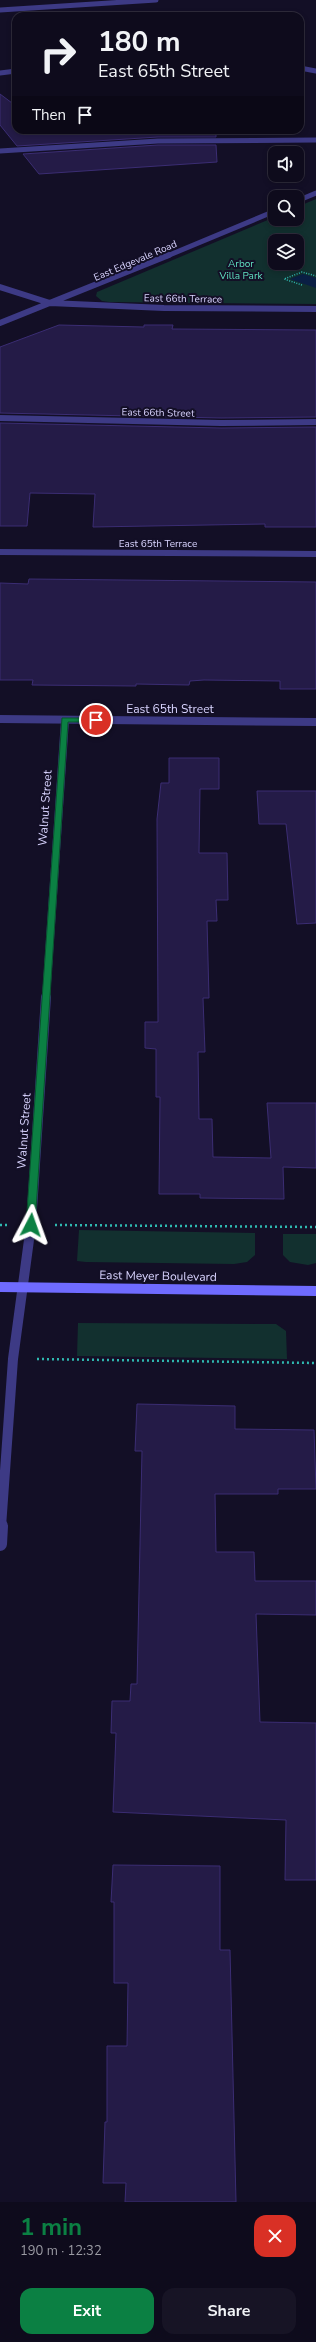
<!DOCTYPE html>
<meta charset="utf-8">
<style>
:root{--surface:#0e0b1c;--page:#171425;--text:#f1f3f6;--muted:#9b9ba3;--line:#2e2b3b;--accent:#0b8043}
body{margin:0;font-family:"Nunito Sans",sans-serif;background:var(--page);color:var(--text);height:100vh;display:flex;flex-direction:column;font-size:15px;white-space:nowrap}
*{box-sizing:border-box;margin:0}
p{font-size:13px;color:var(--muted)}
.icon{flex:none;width:22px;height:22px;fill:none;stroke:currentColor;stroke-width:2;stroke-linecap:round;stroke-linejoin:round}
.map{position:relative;height:2202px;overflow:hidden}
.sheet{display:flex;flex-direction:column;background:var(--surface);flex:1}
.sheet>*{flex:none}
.banner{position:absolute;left:12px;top:12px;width:292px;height:122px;border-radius:12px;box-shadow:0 2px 6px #0003,0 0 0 1px var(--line);background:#0e0b1c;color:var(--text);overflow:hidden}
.controls{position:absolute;left:268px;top:146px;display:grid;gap:8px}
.controls a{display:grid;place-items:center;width:36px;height:36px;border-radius:8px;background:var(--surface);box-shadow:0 2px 6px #0003,0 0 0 1px var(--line);font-size:20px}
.pin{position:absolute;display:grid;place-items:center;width:34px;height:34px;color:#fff;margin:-17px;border:2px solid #fff;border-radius:50%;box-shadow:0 1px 4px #0007}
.me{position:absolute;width:44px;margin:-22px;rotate:4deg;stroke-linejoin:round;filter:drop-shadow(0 0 3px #0008)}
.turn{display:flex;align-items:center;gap:14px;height:84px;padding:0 20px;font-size:18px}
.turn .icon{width:52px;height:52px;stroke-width:2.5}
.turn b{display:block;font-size:28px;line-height:34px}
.then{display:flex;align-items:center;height:38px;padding:0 20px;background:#0003;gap:8px;font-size:15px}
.round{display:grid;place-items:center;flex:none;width:42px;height:42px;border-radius:12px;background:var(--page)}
.head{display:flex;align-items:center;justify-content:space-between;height:68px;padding:0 20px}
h1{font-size:24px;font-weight:700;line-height:30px;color:var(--accent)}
.cta{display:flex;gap:8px;margin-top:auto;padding:8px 20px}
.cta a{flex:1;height:46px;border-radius:12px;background:var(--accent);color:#fff;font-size:16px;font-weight:700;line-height:46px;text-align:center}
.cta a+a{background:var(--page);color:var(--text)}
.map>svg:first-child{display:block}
.green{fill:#12302f;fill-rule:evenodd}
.water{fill:#0a1f44}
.building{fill:#241b47;stroke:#3b2d73}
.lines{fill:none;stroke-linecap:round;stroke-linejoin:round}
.path-far1{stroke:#2fb8b0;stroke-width:1.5;stroke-dasharray:1 1.5;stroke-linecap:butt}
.path{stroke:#2fb8b0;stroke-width:2.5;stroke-dasharray:2 3;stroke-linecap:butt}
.street-far4{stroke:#3d3a85;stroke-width:5}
.street-far3{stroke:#3d3a85;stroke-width:6}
.street-far2{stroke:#3d3a85;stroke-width:8}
.street-far1{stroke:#3d3a85;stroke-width:10}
.street{stroke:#3d3a85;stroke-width:14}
.secondary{stroke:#6f6bff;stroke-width:10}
.route{fill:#0b8043;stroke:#07532c}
.labels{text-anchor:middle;stroke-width:4;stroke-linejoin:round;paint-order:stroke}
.far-street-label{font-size:10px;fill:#d9d4ff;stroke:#130f26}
.far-park-label{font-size:10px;fill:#5fe0c0;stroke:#130f26}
.street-label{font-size:12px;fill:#d9d4ff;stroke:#130f26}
</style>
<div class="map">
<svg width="316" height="2202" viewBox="0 0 316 2202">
<rect width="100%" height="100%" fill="#130f26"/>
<path class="green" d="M316,199v105l-207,-2 -7,-1 -6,-5 1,-4 178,-75v2h22v-12zM275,241h22v22h-22z
M79,1230l176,3v22l-8,7 -13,2 -148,-2 -9,-1z
M283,1234h33v29l-8,2 -18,-3 -7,-7z
M78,1323l198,1 10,7 1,28 -210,-3z"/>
<path class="water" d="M303,274l13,4v10l-26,-9z"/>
<path class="building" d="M0,94l16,12v24h200v7h-58l-141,9 -17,-21z
M158,145h58l1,17 -178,12 -16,-20z
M59,325l85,2v-2h29l-1,4 144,1v87l-95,1 -221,-5v-66z
M0,423l221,5 95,-1v100h-51v-3l-172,3 2,-33 -65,-1 -3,33h-27z
M29,579l287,3v107h-36v-8l-76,-1 -14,1 -1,4 -53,-1v2l-104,-1 1,-5h-33v-97l28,1z
M169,758h50v31h-19l-1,64h28l1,47h-12l1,21h-10l2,77h-6l2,54h-7l1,67h13l1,38 58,1 -4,-55h49v65l-33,-1 1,32 -84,-1v-4h-41l1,-97h-4v-48l-11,-1v-26h13l-1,-203 4,-36h8z
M257,791h59v132l-19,1 -11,-100h-27z
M137,1404l98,2v23l79,1 2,59h-38v5h-63l1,58h38l1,29h61v34l-60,-1 4,108 56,1v157h-31l1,-60 -173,-8 3,-79h-5l1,-32h18l1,-17h6l5,-233h-7z
M113,1865l107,1v84h10l6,252h-111l1,-19h-23l2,-61h2v-76h20l1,-63h-14v-81h-3z"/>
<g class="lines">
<path class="path-far1" d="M302,285l-18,-6 18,-7 14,4"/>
<path class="path" d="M0,1225h8
M55,1225l261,2
M37,1359l279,4"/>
<path class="street-far4" d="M0,10l156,-10
M300,68l16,3
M0,73l16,-2
M0,151l158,-10 158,-1
M297,201l19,-8
M167,256l108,-45"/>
<path class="street-far3" d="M0,287l50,16 114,5 152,1
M0,323l169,-68
M0,418l221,5 95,-1
M0,552l316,2"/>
<path class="street-far2" d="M0,719l316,3
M46,998l19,-278"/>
<path class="street-far1" d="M1,1527l12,-168 18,-134 15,-228"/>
<path class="street" d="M0,1544l1,-18"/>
<path class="secondary" d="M0,1287l316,4"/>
</g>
<path class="route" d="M62,718h34l4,2 -4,2h-28l-33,503 -4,3 -5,-3z"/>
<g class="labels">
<g class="far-street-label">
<text transform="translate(135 260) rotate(-23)" y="4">East Edgevale Road</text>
<text transform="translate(183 298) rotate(1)" y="4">East 66th Terrace</text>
<text transform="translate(158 412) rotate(1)" y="4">East 66th Street</text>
<text x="158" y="547">East 65th Terrace</text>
</g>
<g class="far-park-label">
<text x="241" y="267">Arbor<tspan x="241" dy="12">Villa Park</tspan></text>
</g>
<g class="street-label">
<text x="170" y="713">East 65th Street</text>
<text transform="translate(45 808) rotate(-86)" y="4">Walnut Street</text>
<text transform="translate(24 1131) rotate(-86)" y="4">Walnut Street</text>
<text transform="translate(158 1276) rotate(1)" y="4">East Meyer Boulevard</text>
</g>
</g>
</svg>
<div class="controls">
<a><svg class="icon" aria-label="sound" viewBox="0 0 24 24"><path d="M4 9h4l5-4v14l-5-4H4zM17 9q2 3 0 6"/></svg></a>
<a><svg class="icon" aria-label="search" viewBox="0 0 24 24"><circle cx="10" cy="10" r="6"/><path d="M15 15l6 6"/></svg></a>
<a><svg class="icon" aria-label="layers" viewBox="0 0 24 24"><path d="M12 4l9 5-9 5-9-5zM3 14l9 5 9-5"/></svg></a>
</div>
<div class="pin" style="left:96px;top:720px;background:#d93025"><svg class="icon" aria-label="arrive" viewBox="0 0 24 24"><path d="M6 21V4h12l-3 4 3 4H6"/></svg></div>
<svg class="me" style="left:31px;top:1225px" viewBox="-20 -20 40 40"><path d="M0-17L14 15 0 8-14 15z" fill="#0b8043" stroke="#fff" stroke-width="4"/></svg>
<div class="banner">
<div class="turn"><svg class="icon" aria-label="right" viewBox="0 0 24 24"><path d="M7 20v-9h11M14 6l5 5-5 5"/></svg><div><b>180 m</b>East 65th Street</div></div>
<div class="then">Then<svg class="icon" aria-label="arrive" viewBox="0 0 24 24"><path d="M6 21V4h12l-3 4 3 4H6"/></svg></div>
</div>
</div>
<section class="sheet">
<div class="head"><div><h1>1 min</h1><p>190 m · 12:32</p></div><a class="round" style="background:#d93025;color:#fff"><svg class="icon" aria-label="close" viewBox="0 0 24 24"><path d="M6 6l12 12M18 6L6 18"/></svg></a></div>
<div class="cta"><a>Exit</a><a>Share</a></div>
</section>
